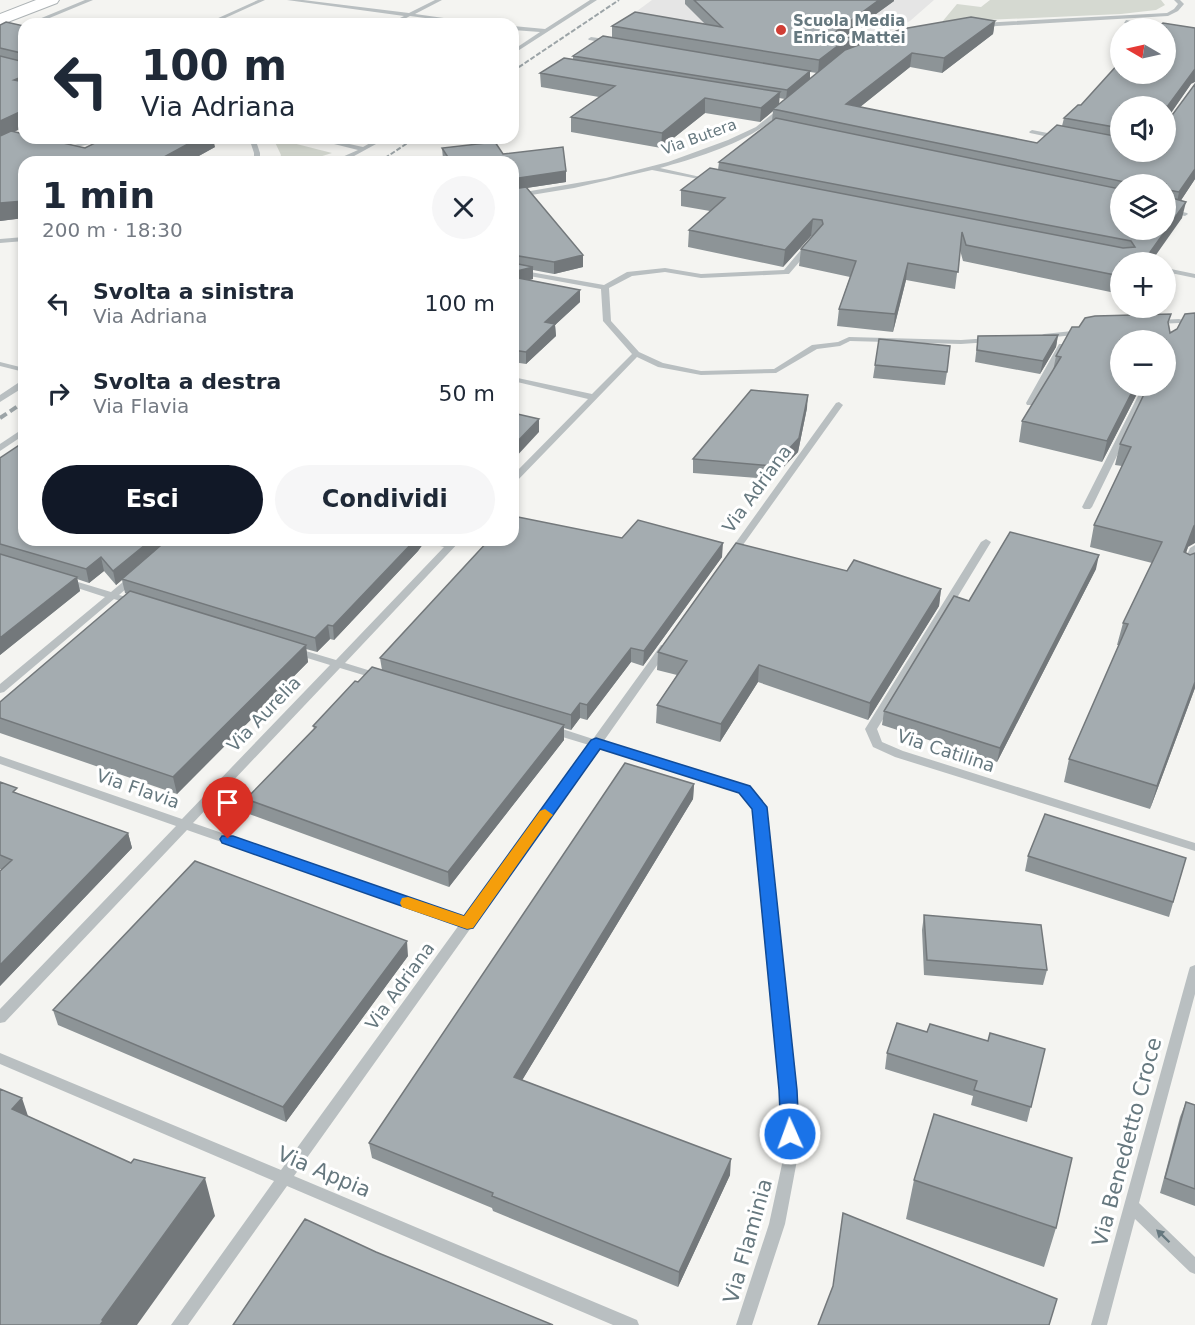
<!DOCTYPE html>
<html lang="it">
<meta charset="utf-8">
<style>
:root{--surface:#fff;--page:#f6f6f7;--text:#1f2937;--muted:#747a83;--accent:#111827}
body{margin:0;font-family:"DejaVu Sans",sans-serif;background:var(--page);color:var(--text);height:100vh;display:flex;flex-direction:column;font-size:22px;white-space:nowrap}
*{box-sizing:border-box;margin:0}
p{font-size:20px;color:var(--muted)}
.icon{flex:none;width:33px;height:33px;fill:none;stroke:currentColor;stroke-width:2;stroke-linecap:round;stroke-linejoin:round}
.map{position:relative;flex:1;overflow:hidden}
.side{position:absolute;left:18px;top:156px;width:501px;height:390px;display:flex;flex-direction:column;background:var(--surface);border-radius:18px;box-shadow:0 3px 9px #0003}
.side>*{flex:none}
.banner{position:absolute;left:18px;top:18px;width:501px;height:126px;border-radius:18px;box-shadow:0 3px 9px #0003;background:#fff;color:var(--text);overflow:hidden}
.needle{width:39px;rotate:279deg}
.buttons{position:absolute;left:1110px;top:18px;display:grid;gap:12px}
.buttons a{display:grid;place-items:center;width:66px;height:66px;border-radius:50%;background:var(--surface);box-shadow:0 3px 9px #0003;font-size:30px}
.pin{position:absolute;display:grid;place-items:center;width:51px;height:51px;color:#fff;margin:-62px -26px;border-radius:50% 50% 50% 0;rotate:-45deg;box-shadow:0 0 6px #0007}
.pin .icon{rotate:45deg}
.me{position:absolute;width:66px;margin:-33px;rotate:358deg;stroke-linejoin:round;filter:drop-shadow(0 0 4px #0008)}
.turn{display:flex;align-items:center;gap:21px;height:126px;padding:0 24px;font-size:27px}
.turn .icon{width:78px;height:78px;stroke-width:2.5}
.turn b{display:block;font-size:42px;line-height:51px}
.round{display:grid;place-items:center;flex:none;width:63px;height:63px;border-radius:32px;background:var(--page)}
.summary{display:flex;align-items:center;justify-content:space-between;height:102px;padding:0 24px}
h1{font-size:36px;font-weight:800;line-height:45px}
.action{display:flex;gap:12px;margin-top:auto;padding:12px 24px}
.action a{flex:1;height:69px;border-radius:36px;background:var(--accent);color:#fff;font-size:24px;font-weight:800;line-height:69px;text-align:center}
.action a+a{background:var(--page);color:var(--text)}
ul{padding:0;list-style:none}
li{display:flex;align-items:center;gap:18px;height:90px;padding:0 24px}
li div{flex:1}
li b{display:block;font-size:22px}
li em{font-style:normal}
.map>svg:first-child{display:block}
.built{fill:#e5e5e5}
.green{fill:#d5d9d1}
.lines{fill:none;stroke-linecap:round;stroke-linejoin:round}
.major-casing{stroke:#adb3b5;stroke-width:2}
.minor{fill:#b9bfc1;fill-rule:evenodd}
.major{fill:#fff;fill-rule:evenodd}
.rail-far1{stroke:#9ca4a7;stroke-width:2;stroke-dasharray:5 2;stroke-linecap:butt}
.rail{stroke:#9ca4a7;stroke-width:4;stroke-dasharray:8 4;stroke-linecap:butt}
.wall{fill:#8d9497;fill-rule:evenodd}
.shaded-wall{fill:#73787b}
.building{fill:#a4acb0;stroke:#73787b;stroke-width:1.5}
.oneway{fill:#66787f}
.route{fill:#1a73e8;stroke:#114b97;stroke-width:1.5}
.slow{fill:#f59e0b}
.poi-dot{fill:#d03e35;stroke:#fff;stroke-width:2}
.labels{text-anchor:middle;stroke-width:6;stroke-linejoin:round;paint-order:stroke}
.far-poi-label{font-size:15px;font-weight:bold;fill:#66787f;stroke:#fff;text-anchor:start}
.far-street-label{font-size:15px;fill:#66787f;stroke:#fff}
.street-label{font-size:18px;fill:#66787f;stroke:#fff}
.near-street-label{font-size:21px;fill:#66787f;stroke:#fff}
</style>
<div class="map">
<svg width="1195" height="1325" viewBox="0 0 1195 1325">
<rect width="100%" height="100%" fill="#f4f4f1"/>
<path class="built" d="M652,0h282l-24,21 -37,19 -9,-2 -43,19 -199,-35z"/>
<path class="green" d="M990,0h171l4,5 -9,5 -35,4 -179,8 15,-18 24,3z
M273,138l59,15 -29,9h-24l2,-7z"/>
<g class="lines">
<g class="major-casing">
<path id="major" d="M36,0h23l-2,3 -57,22v-11z"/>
</g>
<path class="minor" d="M85,0h8l-58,24h-8z
M258,0h7l-53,24h-7z
M287,0h16l106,13 26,-13h7l-27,14 72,10h-16l-61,-8 -15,8h-7l16,-8z
M590,0h7l-84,54v-4l27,-18 -27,-2v-4l32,3z
M1174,0h6l4,4 -6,7 -10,5 -187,11 -3,-2 3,-2 186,-10 7,-4 4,-5z
M1126,20l37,6 3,2h-10l-32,-5z
M591,37l21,3 3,2 -3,2 -23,-4 -1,-1z
M781,107l5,1c-32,33 -83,48 -126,60l54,12v2l-62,-12 -78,18 -61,10v-4l93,-16 62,-16 60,-22 28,-13z
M1032,130l26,5 3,2 -3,2 -28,-6 -1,-1z
M106,138h13l-57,12 -3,-2z
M249,138h6l5,15v9h-6v-9z
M310,138h12l41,9 16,-9h8l-42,23 -14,1 27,-12z
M434,159l2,1 1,2h-6z
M1166,208l21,5 1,1 -3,2 -19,-4z
M24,237v4l-24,2v-4z
M805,245l7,2 -23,27h-3l-85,4 -36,-6 -33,4 -23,12 2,33 28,31 24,11 38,8 73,-2 38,-24 26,-3 11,-5 112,3 29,-2 4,2 -4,2 -29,2 -111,-3 -10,5 -23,3 -41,24 -75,2 -43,-8 -21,-10 -121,125 -3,1v-8l75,-76 -75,-18v-4l79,17 40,-40 -29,-33 -2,-32 -88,-16v-4l91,16 23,-13 38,-4 36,6 83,-4z
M1166,268l29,6v4l-29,-6z
M1179,319l16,4v5l-16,-5 -22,1 -4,-2 4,-2z
M1082,330l4,2 -1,2 -41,4 -4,-2 4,-2z
M1059,344h3l4,2 -32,57 -1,2h-6l-1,-2z
M0,362l24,6v4l-24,-6z
M21,381h3v6l-24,15v-7z
M1143,386h8l-59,121 -2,2h-6l-2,-2z
M839,402l4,3 -108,151h-6l-2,-2 2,-2 107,-149z
M24,428v7l-24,16v-7z
M986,539l5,3 -114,187 5,13 21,9 292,92v8l-300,-94 -22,-10 -8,-18 116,-187z
M422,540h16l10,3 3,-3h10l-116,123 39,12 1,2 -1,2 -4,1 -40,-12 -147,155 271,94 125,-172 -43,-13 -2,-3 2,-3 4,-1 43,14 68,-94h8l1,2 -67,95 145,44 18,21 29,283 3,65 -13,69 -33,101h-16l33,-101 15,-69 -3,-65 -27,-282 -14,-16 -141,-44 -305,428 343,144 2,5h-26l-326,-139 -99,139h-17l103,-144 -274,-117v-11l281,117 178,-245 -272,-95 -182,192 -5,1v-14l176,-183 -176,-62v-8l182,63 148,-154 -39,-12 -1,-2 1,-2h8l37,11 108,-113 -20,-5z
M1195,545c0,9 0,21 -8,24l-3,-1 -2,-2 8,-18z
M133,575l3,1 2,2 -2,2 -17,15 18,5 1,2 -1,2 -4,1 -19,-6 -110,93 -4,1v-9l105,-87 -43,-14 -2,-2 2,-2h6l43,13 19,-16z
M1195,965v29l-56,209 56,54v17l-5,-2 -55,-53 -28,106h-16l98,-355 1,-3z"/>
<use href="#major" class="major"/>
<path class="rail-far1" d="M513,71l106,-71
M379,162l36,-24"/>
<path class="rail" d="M0,418l24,-16"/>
</g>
<path class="wall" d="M685,0h209v1l-51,37 28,3 124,-20 -2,13 -51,39 -32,-6 -50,40 177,36 25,-17 2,-8 17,-13 110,-21 -22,32 4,-2 22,-30v95l-14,21 1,18 -62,44v32l-157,-33 -3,-11 -5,39 -49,-9 -13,52 -56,-6 2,-17 11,-32 -51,-11 2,-17 12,-13h-2l-28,31 -95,-20 1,-17 21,-19 -29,-5v-16l37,-20 1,-8 53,-41 1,-10 -13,11 -55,-9 -44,35 -90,-16v-15l28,-20 -58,-10 -1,-14 33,-14v-3l39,-18v-12l93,-2 -20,-20zM810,72l7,1 -7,6zM779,98l6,1 -6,5zM1120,106l46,46h-46zM1120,184h46l-46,46z
M0,25l24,1v101l-10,5 71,16 130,-1 -27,15h-164v56l-24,3z
M442,148l61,6 63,17v11l-40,6 57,79 -29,7 -21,-4v9l-4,1 51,10v12l-25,23 1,11 -30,28 -13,-2v-200h-68l-2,-3z
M1169,325l19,222 -2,6 4,2 5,-2v135l-45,121 -86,-27 5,-23 50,-114h-2l6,-22 29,-60 -62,-16 4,-22 28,-59 -7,-1 5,-21 46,-58v-46l-46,46h21l-39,76 -83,-20 3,-21 31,-50 3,-15 23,-29z
M1058,335l-2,12 -16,27 -65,-12 3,-26z
M875,365l72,7 -2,13 -72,-7z
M807,408l-9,44 -26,27 -79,-6v-14z
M0,458l24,82 399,4 -5,7 -84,89 -4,-1 -13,13 -11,-3 2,13 -131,132 -177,-61v-31l127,-108 -2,-1 -3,-13 -6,5 -12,-14 -15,12 -12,-4 3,12 -80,64z
M622,538l100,19 -79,109 -12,-4 -44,58 -7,-2 -9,12 -7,-2v12l-115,147 -200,-73 -3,-15 68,-70 -1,-3 45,-44 24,-12 -2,-12z
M1096,569l-99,193 -115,-37 2,-14 85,-110z
M847,571l94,18 -2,17 -71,114 -110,-38 -38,60 -64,-19 1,-18 20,-30 -20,-5 1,-18z
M0,782l18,12 110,39 4,15 -132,138v-115l2,-2h-2z
M694,784l-1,15 -171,281 208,95 -52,112 -185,-76 -1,-3 -120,-50 -3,-15z
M1028,856l158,2 -17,59 -144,-46z
M924,915l123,55 -4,15 -119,-10 -2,-45z
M408,956l-122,166 -228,-97 -5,-15z
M927,1032l118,17 -18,73 -56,-17 2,-9 -88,-27 2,-16z
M1186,1102l9,3v101l-35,-13 20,-76z
M914,1180l142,48 -12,39 -138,-48z"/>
<path class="shaded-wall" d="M879,0h15v1l-76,55 2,-13z
M995,21l-2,13 -51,39 2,-15z
M872,33l-1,13 -53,28 1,-14 20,-15z
M912,53l-2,14 -65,52 1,-15z
M1195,69v13l-4,2 -25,36 1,-13z
M810,71v9l-24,20 1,-10z
M24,76v16l-10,-12z
M780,92l-1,14 -6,3v2l-13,11 1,-14z
M705,98v15l-44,35 1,-15z
M24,110v17l-24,11v-17z
M199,138h14l2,9 -27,15h-33z
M1195,169v10l-19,29 3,-16z
M566,171v11l-46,7 -7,3v-11l5,-3z
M24,201v17l-24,3v-18z
M1186,202l-4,16 -31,44h-8z
M813,219l-2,17 -28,31 2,-17z
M583,255v12l-29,7v-12z
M908,263l-2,17 -13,52 2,-18z
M533,267v12l-20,5v-12z
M580,290v12l-25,23 1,11 -30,28v-12l19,-30z
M1058,335l-2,12 -16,27 3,-13z
M1135,386h6l-39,76 5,-21z
M808,395l-1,13 -9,44 -26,27 1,-13z
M539,419v13l-25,27 -1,-13z
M1195,525v18l-7,4 -10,27 6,-22 10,-26z
M151,540h18l-53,45 -3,-14z
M415,540h8v4l-5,7 -84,89 -1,-14z
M723,543l-1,14 -79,109 1,-15z
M1099,555l-3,14 -99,193 3,-14z
M101,557l3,14 -15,12 -3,-14z
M77,577l3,14 -80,64v-17z
M941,589l-2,17 -71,114 2,-17z
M328,625l2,14 -13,13 -2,-14z
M306,645l2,17 -131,132 -4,-17z
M631,648v14l-44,58v-15z
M759,665l-1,17 -38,60 1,-18z
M1195,682v6l-45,121 7,-23z
M580,703v15l-9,12v-15z
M564,725v15l-115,147 -1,-15z
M694,784l-1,15 -178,293 -1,-15z
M128,833l4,15 -132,138v-21z
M407,941l1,15 -122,166 -3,-15z
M22,1098l13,39 -23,-28z
M731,1159l-1,16 -52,112 1,-15z
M205,1178l10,38 -78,109h-37l2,-5z"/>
<path class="building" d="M694,0h185l-59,43 52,-10 -33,12 -20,15 -207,-34 23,-14 87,15z
M971,17l24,4 -51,37 -32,-5 -66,51 191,39 20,-18 63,12v15h46v-46h-46v22l-56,-10 14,-13h3l39,-43v12h46v-46h-9l6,-5 32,5v41l-28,38 2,9 4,-2 22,-30v85l-16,23 -11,-2v7l18,5 -43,60h-23v14l-154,-31 -4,-13 -4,40 -50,-9 -13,51 -56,-5 17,-48 -55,-12 22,-25 -1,-4 -9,-1 -28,31 -96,-20 36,-32 -44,-8 29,-22 413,80 12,-1 -4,-6 -412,-79 57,-44 344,71v41h46v-46h-41v-2l-352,-73 72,-59 57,-21z
M6,22l18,4v50l-10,4 10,2v28l-24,11v-65l20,5 3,-2 -2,-6 -21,-5v-23z
M603,36l207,35 -23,19 -214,-34z
M564,58l216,34 -19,16 -56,-10 -43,35 -91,-16 44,-31 -75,-13z
M11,131l13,3v4h17l44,10 20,-10h94l-44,24h-131v39l-24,2v-67z
M495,142l8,12 60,-7 3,24 -48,7 1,2 -6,1v-19h-62l-9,-14z
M526,187l57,68 -29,7 -41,-7v-66z
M513,263l20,4 -20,5z
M513,277l67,13 -35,32 10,2 -29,28 -13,-2z
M1195,313v212l-1,1 -10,26 6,3 5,-2v129l-38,104 -88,-27 59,-135 -5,-1 39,-81 -68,-17 37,-78 -11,-3 28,-58h18v-46h-46v46h15l-28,55 -85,-20 39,-64 -5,-1 16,-29h7l6,-9 10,-2 76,-2 -3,8 2,11 7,-4 8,-15z
M1058,335l-15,26 -66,-11 1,-14z
M879,339l71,7 -3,26 -72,-7z
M751,390l57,5 -9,43 -26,28 -80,-7z
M513,413l26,6 -26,27z
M24,442v98h127l-38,31 -12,-14 -15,12 -86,-25v-86z
M513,516l109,22 16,-18 85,23 -79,108 -13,-3 -44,57 -7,-2 -9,12 -191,-57 109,-118h24z
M1010,532l89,23 -99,193 -116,-37 70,-115 15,5z
M167,540h248l-82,86 -5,-1 -13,13 -193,-59z
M736,543l111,28 7,-11 87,29 -71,114 -111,-38 -38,59 -64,-19 30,-44 -29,-9z
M0,554l77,23 -77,61z
M130,591l176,54 -133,132 -173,-59v-16z
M372,667l192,58 -116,147 -202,-73 70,-72 -3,-1 42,-45 3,1z
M625,763l69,21 -180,293 217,82 -52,113 -187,-76 1,-3 -124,-50z
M0,782l17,6 -4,4 115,41 -128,132v-94l12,-11 -12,-5z
M1045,814l141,44 -13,44 -145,-46z
M195,861l212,80 -124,166 -230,-97z
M924,915l117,10 6,45 -120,-10z
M897,1023l30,9 3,-8 58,17 2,-8 55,16 -14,58 -57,-17 3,-9 -90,-28z
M0,1089l22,9 -10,11 119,54 3,-4 71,19 -103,142 1,1 -3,4h-100z
M1186,1102l9,3v84l-30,-11z
M934,1114l138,44 -16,70 -142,-48z
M843,1213l214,86 -8,26h-231l15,-39z
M305,1219l71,33 177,73h-320z"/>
<defs><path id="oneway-solid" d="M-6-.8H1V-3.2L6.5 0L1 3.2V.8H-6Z" transform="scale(1.5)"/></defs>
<use class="oneway" href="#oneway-solid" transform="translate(1163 1236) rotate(-136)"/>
<path class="route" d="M596,738l154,48 17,21 30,283 2,44 -3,5 -6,2 -7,-2 -2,-5 -2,-44 -27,-281 -13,-16 -139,-44 -127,179 -6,1 -245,-86 -2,-4 2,-3h11l231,80 127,-176z"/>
<path class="slow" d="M545,809l8,6 -3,3 -77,110 -6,1 -65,-22 -2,-4 2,-5 6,-1 56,19 76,-105z"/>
<circle class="poi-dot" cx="781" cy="30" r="6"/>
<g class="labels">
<g class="far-poi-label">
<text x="793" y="26">Scuola Media<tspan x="793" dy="17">Enrico Mattei</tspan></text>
</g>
<g class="far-street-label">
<text transform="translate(699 137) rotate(-20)" y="5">Via Butera</text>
</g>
<g class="street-label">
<text transform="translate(757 489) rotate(-54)" y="6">Via Adriana</text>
<text transform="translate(264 714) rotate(-46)" y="6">Via Aurelia</text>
<text transform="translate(946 751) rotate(18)" y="6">Via Catilina</text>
<text transform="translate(138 789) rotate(19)" y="6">Via Flavia</text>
<text transform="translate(400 986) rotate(-54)" y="6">Via Adriana</text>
</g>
<g class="near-street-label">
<text transform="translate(1127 1142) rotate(-75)" y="7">Via Benedetto Croce</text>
<text transform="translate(324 1172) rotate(23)" y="7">Via Appia</text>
<text transform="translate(748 1241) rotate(-74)" y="7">Via Flaminia</text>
</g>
</g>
</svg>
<div class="buttons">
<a><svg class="needle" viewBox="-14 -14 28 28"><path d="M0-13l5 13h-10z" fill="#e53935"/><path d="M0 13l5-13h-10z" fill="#747a83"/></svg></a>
<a><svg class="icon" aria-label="sound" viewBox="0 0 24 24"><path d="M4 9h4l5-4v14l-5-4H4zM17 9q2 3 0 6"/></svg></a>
<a><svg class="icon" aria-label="layers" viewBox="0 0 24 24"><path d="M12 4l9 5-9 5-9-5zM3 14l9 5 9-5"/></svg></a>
<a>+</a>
<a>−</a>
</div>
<div class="pin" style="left:228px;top:839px;background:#d93025"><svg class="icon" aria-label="arrive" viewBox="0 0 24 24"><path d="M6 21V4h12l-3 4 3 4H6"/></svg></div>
<svg class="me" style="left:790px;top:1134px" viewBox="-20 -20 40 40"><circle r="17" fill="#1a73e8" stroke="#fff" stroke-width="3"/><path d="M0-11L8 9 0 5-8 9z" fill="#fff"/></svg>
<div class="banner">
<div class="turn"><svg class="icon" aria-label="left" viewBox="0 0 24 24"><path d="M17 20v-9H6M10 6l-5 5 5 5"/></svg><div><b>100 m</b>Via Adriana</div></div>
</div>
<section class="side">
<div class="summary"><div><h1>1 min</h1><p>200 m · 18:30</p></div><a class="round"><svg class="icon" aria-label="close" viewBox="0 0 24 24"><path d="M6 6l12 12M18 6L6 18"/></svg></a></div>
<ul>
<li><svg class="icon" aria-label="left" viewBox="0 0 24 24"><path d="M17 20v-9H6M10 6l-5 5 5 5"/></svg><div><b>Svolta a sinistra</b><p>Via Adriana</p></div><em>100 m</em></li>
<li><svg class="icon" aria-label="right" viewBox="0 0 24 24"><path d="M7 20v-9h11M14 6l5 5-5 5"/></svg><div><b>Svolta a destra</b><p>Via Flavia</p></div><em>50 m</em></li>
</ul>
<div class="action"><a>Esci</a><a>Condividi</a></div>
</section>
</div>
